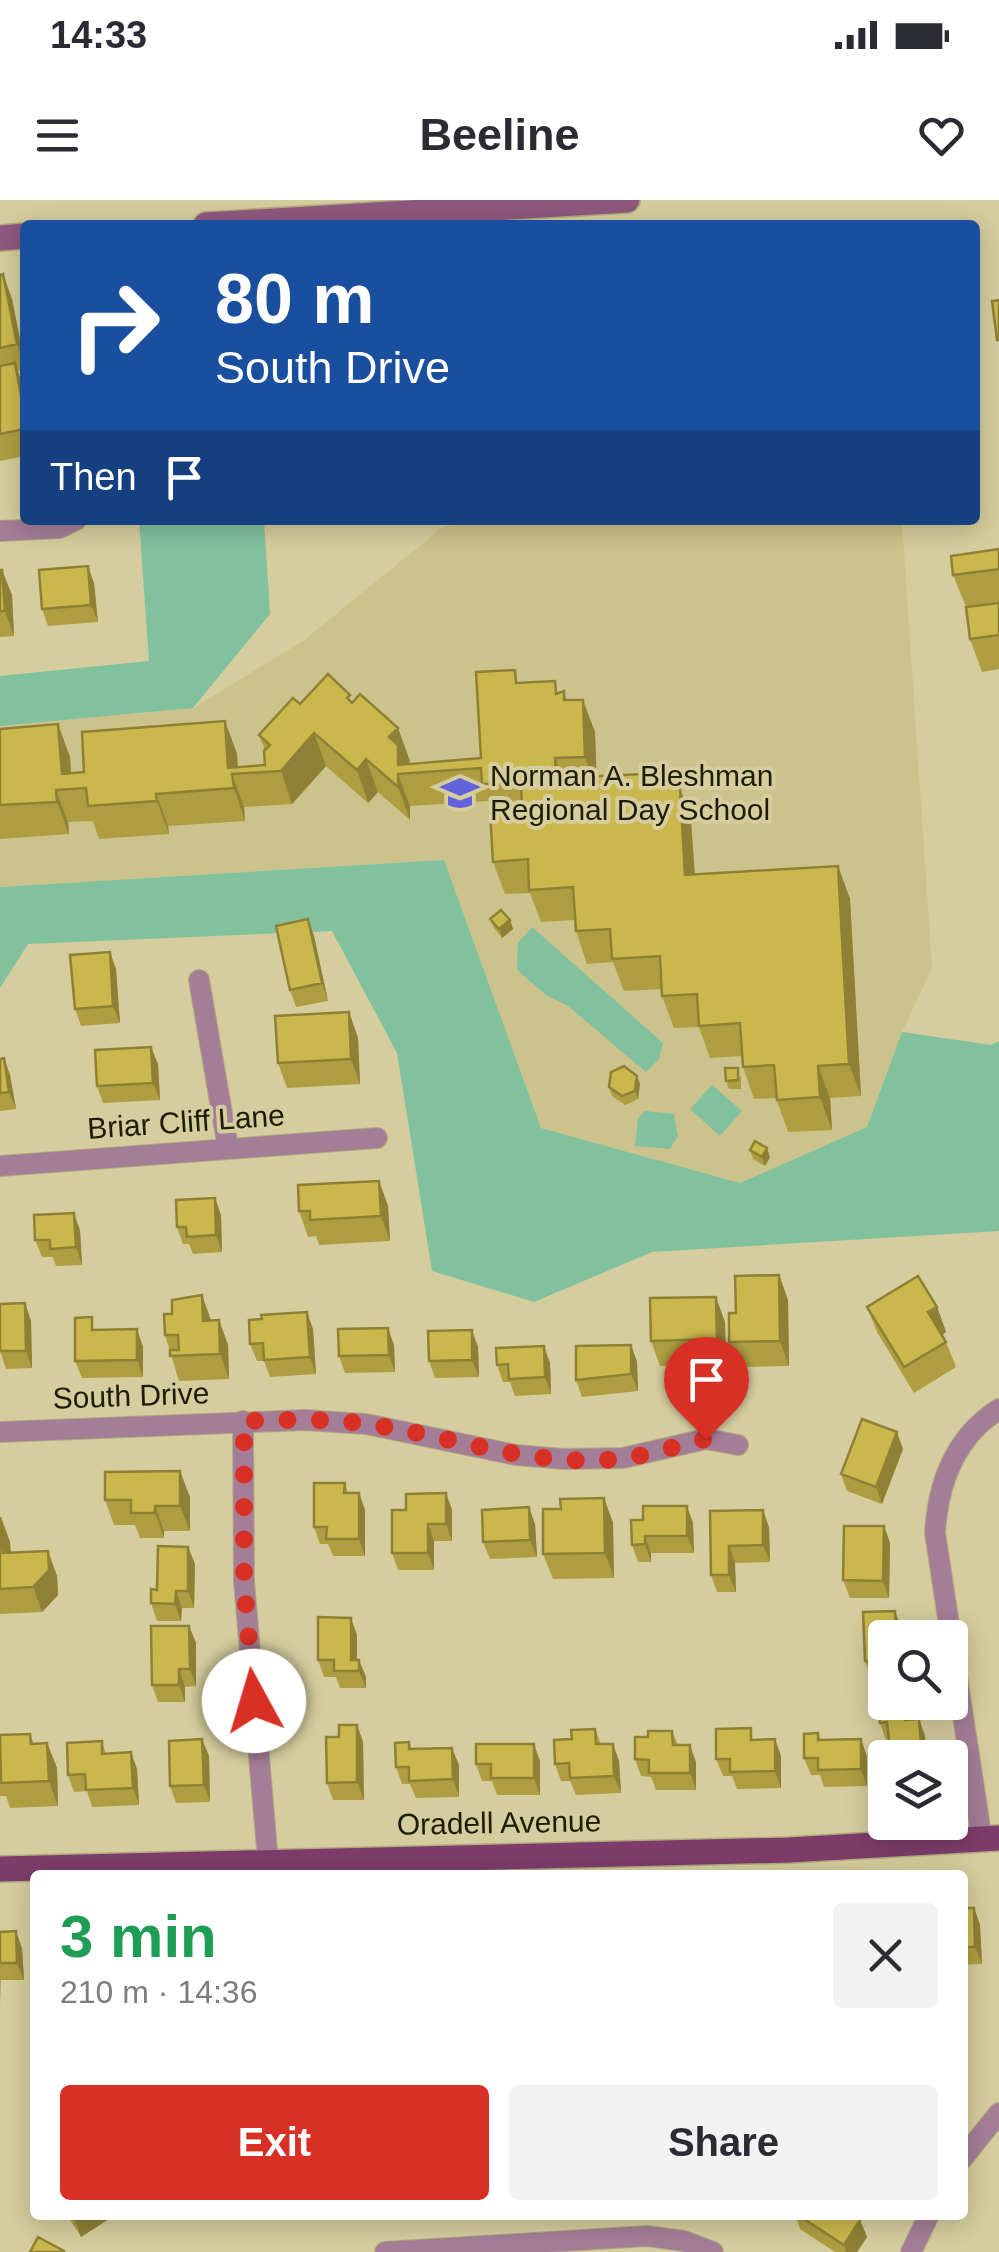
<!DOCTYPE html>
<meta charset="utf-8">
<style>
:root{--surface:#fff;--page:#f2f2f3;--text:#2b2b33;--muted:#7c7c81;--accent:#d93025}
body{margin:0;font-family:Arial,sans-serif;background:var(--page);color:var(--text);height:100vh;display:flex;flex-direction:column;font-size:38px;white-space:nowrap}
*{box-sizing:border-box;margin:0}
p{font-size:32px;color:var(--muted)}
.icon{flex:none;width:55px;height:55px;fill:none;stroke:currentColor;stroke-width:2;stroke-linecap:round;stroke-linejoin:round}
.map{position:relative;flex:1;overflow:hidden}
.side{position:absolute;left:30px;top:1670px;width:938px;height:350px;display:flex;flex-direction:column;background:var(--surface);border-radius:10px;box-shadow:0 5px 25px #0003}
.side>*{flex:none}
.banner{position:absolute;left:20px;top:20px;width:960px;height:305px;border-radius:10px;box-shadow:0 5px 25px #0003;background:#1a4fa0;color:#fff;overflow:hidden}
.controls{position:absolute;left:868px;top:1420px;display:grid;gap:20px}
.controls a{display:grid;place-items:center;width:100px;height:100px;border-radius:10px;background:var(--surface);box-shadow:0 5px 25px #0003;font-size:50px}
.pin{position:absolute;display:grid;place-items:center;width:85px;height:85px;color:#fff;margin:-102px -42px;border-radius:50% 50% 50% 0;rotate:-45deg;box-shadow:0 0 10px #0007}
.pin .icon{rotate:45deg}
.me{position:absolute;width:110px;margin:-55px;rotate:354deg;stroke-linejoin:round;filter:drop-shadow(0 0 8px #0008)}
.turn{display:flex;align-items:center;gap:35px;height:210px;padding:0 30px;font-size:45px}
.turn .icon{width:130px;height:130px;stroke-width:2.5}
.turn b{display:block;font-size:70px;line-height:85px}
.then{display:flex;align-items:center;height:95px;padding:0 30px;background:#0003;gap:20px;font-size:38px}
.round{display:grid;place-items:center;flex:none;width:105px;height:105px;border-radius:10px;background:var(--page)}
.summary{display:flex;align-items:center;justify-content:space-between;height:170px;padding:0 30px}
h1{font-size:60px;font-weight:700;line-height:75px;color:#1e9e55}
.button{display:flex;gap:20px;margin-top:auto;padding:20px 30px}
.button a{flex:1;height:115px;border-radius:10px;background:var(--accent);color:#fff;font-size:40px;font-weight:700;line-height:115px;text-align:center}
.button a+a{background:var(--page);color:var(--text)}
.status{display:flex;justify-content:space-between;align-items:center;height:70px;padding:0 50px;background:var(--surface);direction:ltr}
.status svg{height:28px;fill:currentColor}
header{display:flex;justify-content:space-between;align-items:center;height:130px;padding:0 30px;background:var(--surface);font-size:45px;font-weight:700}
.map>svg:first-child{display:block}
.built{fill:#ccc28b}
.green{fill:#82c19e}
.lines{fill:none;stroke-linecap:round;stroke-linejoin:round}
.street-casing{stroke:#b1aa7f;stroke-width:22}
.secondary-casing{stroke:#b1aa7f;stroke-width:28}
.primary-casing{stroke:#b1aa7f;stroke-width:28}
.street{stroke:#a47e97;stroke-width:20}
.secondary{stroke:#8f587e;stroke-width:25}
.primary{stroke:#7e3c6b;stroke-width:25}
.wall{fill:#af9e41}
.shaded-wall{fill:#8e8135}
.building{fill:#cbb84c;stroke:#8e8135;stroke-width:2.5}
.route{stroke:#d93025;stroke-width:18;stroke-dasharray:0 32.4}
.labels{text-anchor:middle;stroke-width:8;stroke-linejoin:round;paint-order:stroke}
.poi-label{font-size:30px;fill:#1f1c09;stroke:#d5cd9d;text-anchor:start}
.street-label{font-size:30px;fill:#1f1c09;stroke:#d5cd9d}
</style>
<div class="status"><b>14:33</b><svg viewBox="0 0 49 12"><path d="M0 12V9h3v3zM5 12V6h3v6zM10 12V3h3v9zM15 12V0h3v12zM26 1h20v11H26zM47 4h2v5h-2z"/></svg></div>
<header><svg class="icon" aria-label="menu" viewBox="0 0 24 24"><path d="M4 6h16M4 12h16M4 18h16"/></svg>Beeline<svg class="icon" aria-label="heart" viewBox="0 0 24 24"><path d="M12 20l-8-8c-3-5 5-10 8-4 3-6 11-1 8 4z"/></svg></header>
<div class="map">
<svg width="999" height="2052" viewBox="0 0 999 2052">
<rect width="100%" height="100%" fill="#d5cd9d"/>
<path class="built" d="M543,320h359l30,448 -30,64 -35,95 -127,56 -199,-55 -97,-268 -444,27v-161l193,-18 110,-67 141,-115z"/>
<path class="green" d="M139,320h125l6,94 -77,94 -193,18v-50l149,-15z
M444,660l97,268 199,55 127,-56 35,-95 89,13 8,-4v190l-347,21 -118,50 -102,-31 -35,-218 -65,-122 -304,13 -28,44v-101z
M532,727l131,116 -4,16 -13,13 -78,-66 -22,-11 -29,-25 1,-27z
M712,885l30,26 -22,25 -30,-27z
M645,911l29,3 4,22 -8,13 -35,-3 3,-27z"/>
<g class="lines">
<g class="street-casing">
<path id="street" d="M0,331l60,-3 16,-8
M199,780l29,168
M0,966l377,-28
M243,1221l1,161 24,279
M0,1232l305,-12 61,4 150,31 48,4 59,-1 83,-19 32,6
M982,1640l-47,-307c3,-51 20,-96 64,-124
M962,1959l37,-46
M385,2052l262,-16 37,5 29,11
M911,2052l18,-37"/>
</g>
<g class="secondary-casing">
<path id="secondary" d="M206,25l421,-25
M0,38l25,-2"/>
</g>
<g class="primary-casing">
<path id="primary" d="M0,1669l789,-19 210,-12"/>
</g>
<use href="#street" class="street"/>
<use href="#secondary" class="secondary"/>
<use href="#primary" class="primary"/>
</g>
<path class="wall" d="M3,74l9,25 13,64v7l-7,1 7,21v64l-25,5v-186z
M999,349v120l-17,3 -12,-33 -4,-32 -13,-32z
M0,370l12,25 2,41 -14,1z
M94,383l4,39 -50,4 -6,-17z
M520,483l39,10 5,-2 3,9 28,32 1,44 84,12 11,33 4,54 143,-9 12,33 11,197 -31,2 2,32 -44,2 -12,-34 -22,1 -11,-32 -1,-11 -32,2 -11,-31 -25,1 -12,-32v-7l-38,2 -11,-29 -26,2 -11,-33 -1,-11 -34,2 -11,-29 -25,1 -12,-32 -1,-50 -4,-11 -78,5v14l-32,-28 -10,11 -42,-37 -34,38 -48,3 1,14 -77,5 1,8 -70,5 -6,-18 -25,1 1,12 -69,5v-110l70,28 1,16 13,-1 141,-51 12,33 1,13 27,-2v-15l-6,-15 41,-31 53,-2 57,59 -3,3 74,-6z
M308,719l6,17 14,65 -32,6 -6,-17z
M490,719l20,1 3,9 -11,9 -8,-10z
M116,769l4,54 -39,3 -6,-17z
M349,812l9,26 2,46 -73,4 -9,-25z
M4,858l6,17 6,34 -16,2v-52z
M158,864l2,36 -57,3 -6,-17z
M741,876v13h-12l-3,-8z
M640,884l-2,15 -13,6 -13,-9 -3,-9z
M750,950l20,7 -5,9 -12,-7z
M379,981l9,25 2,35 -71,4 -3,-9 -8,1 -9,-26z
M221,1015l1,37 -29,2 -4,-10h-6l-6,-17z
M80,1030l2,35 -26,1 -3,-9h-11l-7,-17z
M779,1075l9,25 1,66 -51,1 -9,-25 7,-29z
M25,1103l6,18 1,47 -26,1 -6,-18z
M867,1107h70l9,25 -4,3 4,7 10,25 -42,26 -37,-61z
M211,1120h8l9,25 1,34 -50,2 -14,-46z
M725,1122l1,42 -66,2 -9,-25z
M137,1129l6,18v30l-61,1 -7,-17 22,-31z
M313,1129l3,45 -46,3 -6,-16h-7l-7,-17z
M394,1145l1,27 -50,1 -6,-17z
M631,1145l6,17 1,29 -56,6 -6,-17z
M478,1147l1,30 -44,1 -6,-17z
M550,1163l1,31 -36,2 -5,-14h-7l-6,-17z
M903,1249l-21,55 -35,-13 -6,-17z
M345,1283l3,10h11l6,17v46h-32l-5,-12h-8l-6,-17z
M446,1293l6,17v31h-18v29h-36l-6,-17 14,-43z
M190,1297v34h-26v7h-24l-5,-13h-21l-9,-25z
M604,1298l9,25 1,55 -61,1 -10,-25 18,-45z
M710,1311l59,16 1,35 -35,1 1,29h-19l-6,-17z
M0,1317l10,25 1,11 37,-2 9,25 1,19 -16,17 -42,2z
M643,1320l50,3 1,30h-43v9h-13l-6,-17z
M535,1324l2,33 -47,2 -7,-17z
M884,1326l6,17 -1,55h-39l-7,-18z
M188,1347l7,17 -1,44h-12l-1,13h-24l-6,-18 6,-13z
M895,1411l6,17v10h-16v39l-14,1 -6,-17 -2,-49z
M189,1426l7,17v43l-11,1v15h-27l-6,-17z
M357,1435v25l9,17v11h-26l-4,-11h-12l-6,-17z
M885,1502h20l4,18 10,-1 6,17 -39,4 -6,-17z
M357,1525l6,17 1,58h-31l-6,-17 12,-46z
M595,1529l6,15h12l6,17 2,32 -45,2 -6,-14h-9l-6,-17 17,-25z
M672,1531l6,14 18,17v28h-40l-5,-13 -10,-1 -6,-17 13,-22z
M818,1533l3,7 46,16v30l-43,1 -4,-12h-9l-7,-17z
M30,1534l4,10 13,-1 10,25 1,38 -48,2 -4,-12h-6v-61z
M775,1539l6,17v32l-44,1 -5,-13h-9l-7,-17 39,-19z
M102,1541l4,13 31,15 2,36 -47,2 -5,-16 -13,1 -6,-17z
M409,1542l3,7 47,16v32l-43,1 -6,-14h-8l-6,-17z
M209,1556l1,46 -34,1 -6,-17z
M540,1561v34h-43l-5,-14h-10l-6,-17z
M962,1708h12l6,17 2,39 -20,1z
M0,1732l22,16 2,32h-23l-1,25z
M67,2015h48l-34,22z
M795,2015h58l7,5 7,17 -10,15h-22l-35,-23z"/>
<path class="shaded-wall" d="M3,74l9,25 13,67 -8,-22z
M15,163l10,29v25z
M88,366l6,17 4,39 -7,-17z
M2,370l10,25 2,41 -9,-25z
M583,500l12,32 2,57 -12,-32z
M225,521l12,33 1,20h-6l12,33 1,14 -11,-33 -6,-20z
M58,524l12,33 2,32 -10,-15z
M398,528l12,33 -9,13 -12,-37z
M314,533l12,33 -34,38 -11,-33z
M555,558l12,32 -11,-12z
M366,559l12,33 -10,11 -11,-33z
M398,574l12,32v14l-12,-33z
M680,588l11,33 6,87 -12,-33z
M56,590l12,32 1,12 -12,-32z
M156,594l12,32 1,8 -12,-33z
M838,666l12,33 11,197 -12,-32z
M308,719l6,17 14,65 -6,-18z
M510,720l3,9 -11,9 -3,-9z
M110,752l6,17 4,54 -7,-17z
M349,812l9,26 2,46 -9,-25z
M151,847l7,17 2,36 -7,-17z
M4,858l6,17 6,34 -7,-17z
M818,866l12,32 2,32 -12,-33z
M637,876l3,8 -2,15 -3,-8z
M767,948l3,9 -5,9 -3,-9z
M379,981l9,25 2,35 -9,-25z
M215,998l6,17 1,37 -6,-17z
M74,1013l6,17 2,35 -6,-18z
M779,1075l9,25 1,66 -9,-25z
M202,1095l9,25 -8,1z
M716,1097l9,25 1,42 -9,-25z
M25,1103l6,18 1,47 -6,-17z
M937,1107l9,25 -8,6 -10,-26z
M307,1112l6,17 3,45 -6,-17z
M219,1120l9,25 1,34 -9,-25z
M388,1128l6,17 1,27 -6,-17z
M137,1129l6,18v30l-6,-17z
M472,1130l6,17 1,30 -7,-17z
M631,1145l6,17 1,29 -7,-17z
M544,1146l6,17 1,31 -6,-17z
M897,1232l6,17 -21,55 -6,-17z
M180,1271l10,26v34l-10,-25z
M359,1293l6,17v46l-6,-17z
M446,1293l6,17v31l-6,-17z
M604,1298l9,25 1,55 -9,-25z
M155,1306l9,25v7l-9,-25z
M687,1306l6,17 1,30 -7,-17z
M529,1307l6,17 2,33 -7,-17z
M763,1310l6,17 1,35 -7,-17z
M1,1317l9,25 2,37 -9,-26z
M428,1324l6,17v29l-6,-17z
M884,1326l6,17 -1,55 -6,-17z
M645,1336l6,17v9l-6,-18z
M729,1346l6,17 1,29 -7,-17z
M188,1347l7,17 -1,44 -6,-17z
M48,1351l9,25 1,19 -16,17 -9,-25z
M176,1391l6,17 -1,13 -6,-17z
M895,1411l6,17v10h-5z
M351,1418l6,17v36l-6,-11z
M189,1426l7,17v43l-6,-17z
M359,1460l7,17v11l-7,-17z
M179,1469l6,18v15l-6,-17z
M903,1502h2l3,10 3,25 -6,-17z
M919,1519l6,17 2,22h-5z
M357,1525l6,17 1,58 -7,-18z
M202,1539l7,17 1,46 -6,-17z
M775,1539l6,17v32l-6,-17z
M861,1539l6,17v30l-6,-17z
M47,1543l10,25 1,38 -9,-25z
M534,1544l6,17v34l-6,-17z
M613,1544l6,17 2,32 -7,-17z
M690,1545l6,17v28l-6,-17z
M452,1548l7,17v32l-6,-18z
M131,1552l6,17 2,36 -6,-17z
M974,1708l6,17 2,39 -7,-17z
M16,1731l6,17 2,32 -7,-17z
M82,2015h33l-34,22 -6,-17z
M860,2020l7,17 -10,15h-11l-2,-7z"/>
<path class="building" d="M3,74l14,70 -17,4v-73z
M999,100v40h-2l-5,-39z
M15,163l10,54v12l-25,5v-68z
M999,349v20l-46,6 -2,-19z
M88,366l3,39 -49,4 -3,-39z
M0,370h2l3,41h-5z
M999,403v32l-29,4 -4,-32z
M515,470l1,13 39,-2 1,13 8,-3v9h19l2,57 -30,1 1,20 110,-5 14,15 5,87 153,-9 11,198 -31,2 2,31 -43,3 -3,-35 -31,2 -3,-44 -41,3 -2,-32 -35,2 -2,-40 -48,3 -2,-30 -34,2 -3,-44 -44,3 -1,-31 -35,3 -3,-50 32,-2 -1,-28 -39,2 -1,-16 -83,6v13l-32,-28 -9,11 -43,-37 -33,38 -49,3 2,14 -78,6 1,7 -69,5 -2,-18 -30,2 1,12 -57,3v-76l58,-5 4,50 22,-2 -2,-40 143,-11 3,47 37,-3 -1,-14 6,-6 -11,-10 34,-37 7,6 28,-30 22,21 -3,3 5,5 8,-9 38,34 -9,9 9,8v20l83,-7 -5,-86z
M501,710l9,10 -11,9 -9,-10z
M308,719l14,64 -32,7 -14,-64z
M110,752l3,54 -38,3 -5,-54z
M349,812l2,47 -73,4 -3,-47z
M151,847l2,36 -56,3 -2,-36z
M4,858l5,34 -9,1v-34z
M624,866l13,10 -2,15 -13,5 -13,-9 2,-15z
M725,868h13v12l-12,1z
M755,941l12,7 -5,9 -12,-7z
M379,981l2,35 -71,4v-9h-11l-1,-26z
M215,998l1,37 -29,2 -1,-10h-9l-1,-27z
M74,1013l2,34 -26,2v-9h-15l-1,-25z
M779,1075l1,66 -51,1v-29h7l-1,-37z
M918,1076l19,31 -9,5 18,30 -42,25 -37,-60z
M202,1095l1,26 16,-1 1,34 -50,2v-6h9l-1,-15h-13l-1,-21h8v-14z
M716,1097l1,42 -66,2 -1,-43z
M25,1103l1,48h-26v-47z
M307,1112l3,45 -46,3 -1,-17 -13,1 -1,-24 13,-1 -1,-4z
M92,1117v13l45,-1v31l-62,1v-43z
M388,1128l1,27 -50,1 -1,-27z
M472,1130v30l-43,1 -1,-30z
M631,1145v29l-55,6v-34z
M544,1146l1,31 -36,2 -1,-15 -11,1 -1,-17z
M862,1219l35,13 -21,55 -35,-13z
M180,1271v35h-25v7h-24v-13h-26v-28z
M314,1283h31l-1,10h15v46h-33l1,-12h-13z
M446,1293v31h-18v29h-36v-43h14v-16z
M604,1298l1,55 -62,1v-45h18l-1,-10z
M643,1306h44v30h-42v8l-13,1 -1,-25h12z
M529,1307l1,33 -47,2 -1,-32z
M763,1310v35l-34,1v29h-18l-1,-64z
M0,1317l3,36 45,-2 1,19 -16,17 -33,2z
M844,1326h40l-1,55 -40,-1z
M158,1346l30,1v44h-12l-1,13 -24,-1v-14l6,1z
M895,1411l1,27h-11v22l-20,1 -2,-49z
M318,1417l33,1v42h8v11h-25v-11h-16z
M151,1426h38l1,43h-11v16h-27z
M885,1497v5h18l2,18 14,-1 3,39h-31l-4,-36 -7,1 -3,-25z
M339,1525h18v57l-30,1 -1,-46h13z
M751,1528v12l24,-1v32l-45,1v-13h-14v-30z
M595,1529l1,15h17l1,32 -44,2 -1,-15 -14,1 -1,-24 18,-1 -1,-9z
M648,1531h24l1,14h17v28h-41v-13l-14,-1v-22h13z
M818,1533v7l43,-1v30l-43,1v-12h-14v-24z
M30,1534l1,10 16,-1 2,38 -48,2 -1,-48z
M202,1539l2,46 -34,1 -1,-45z
M102,1541v13l29,-2 2,36 -47,2 -1,-16 -17,1 -1,-32z
M409,1542v7l43,-1 1,31 -44,2v-14h-13l-1,-24z
M476,1544h58v34h-43v-14h-15z
M962,1708h12l1,39h-13z
M16,1731l1,32h-17v-31z
M798,2015h55l7,5 -16,25z
M38,2037l26,14v1h-34z"/>
<g class="lines">
<path class="route" d="M254,1501l-10,-119v-161c40,-1 82,-3 122,3 86,11 170,46 258,34 27,-3 55,-13 82,-19"/>
</g>
<defs>
<g id="school-bare" transform="scale(3)"><path d="M0-5L7-2L0 1L-7-2ZM-4 1L0 2.5L4 1V4Q0 6-4 4Z" fill="#6362db" stroke="#d5cd9d" stroke-width="2.5" paint-order="stroke"/></g>
</defs>
<g fill-rule="evenodd">
<use href="#school-bare" x="460" y="593"/>
</g>
<g class="labels">
<g class="poi-label">
<text x="490" y="586">Norman A. Bleshman<tspan x="490" dy="34">Regional Day School</tspan></text>
</g>
<g class="street-label">
<text transform="translate(186 922) rotate(-4)" y="10">Briar Cliff Lane</text>
<text transform="translate(131 1196) rotate(-2)" y="10">South Drive</text>
<text transform="translate(499 1623) rotate(-1)" y="10">Oradell Avenue</text>
</g>
</g>
</svg>
<div class="controls">
<a><svg class="icon" aria-label="search" viewBox="0 0 24 24"><circle cx="10" cy="10" r="6"/><path d="M15 15l6 6"/></svg></a>
<a><svg class="icon" aria-label="layers" viewBox="0 0 24 24"><path d="M12 4l9 5-9 5-9-5zM3 14l9 5 9-5"/></svg></a>
</div>
<div class="pin" style="left:706px;top:1239px;background:#d93025"><svg class="icon" aria-label="arrive" viewBox="0 0 24 24"><path d="M6 21V4h12l-3 4 3 4H6"/></svg></div>
<svg class="me" style="left:254px;top:1501px" viewBox="-20 -20 40 40"><circle r="19" fill="#fff"/><path d="M0-13L10 11 0 6-10 11z" fill="#d93025"/></svg>
<div class="banner">
<div class="turn"><svg class="icon" aria-label="right" viewBox="0 0 24 24"><path d="M7 20v-9h11M14 6l5 5-5 5"/></svg><div><b>80 m</b>South Drive</div></div>
<div class="then">Then<svg class="icon" aria-label="arrive" viewBox="0 0 24 24"><path d="M6 21V4h12l-3 4 3 4H6"/></svg></div>
</div>
<section class="side">
<div class="summary"><div><h1>3 min</h1><p>210 m · 14:36</p></div><a class="round"><svg class="icon" aria-label="close" viewBox="0 0 24 24"><path d="M6 6l12 12M18 6L6 18"/></svg></a></div>
<div class="button"><a>Exit</a><a>Share</a></div>
</section>
</div>
